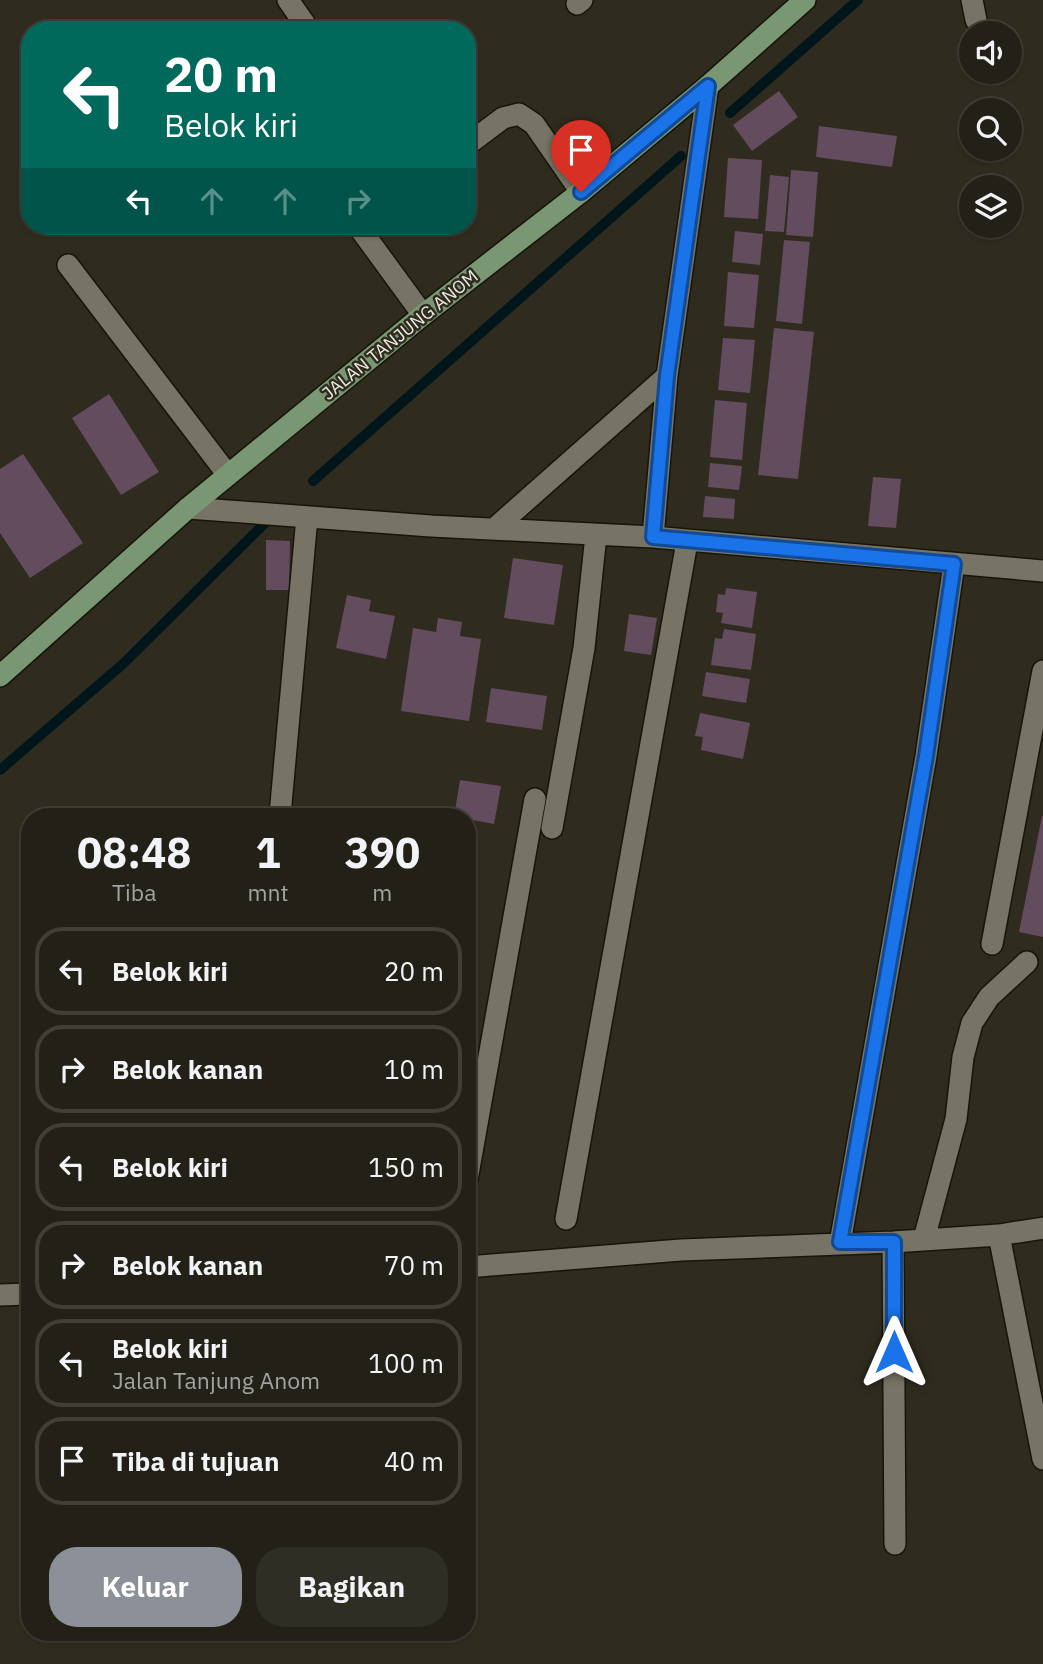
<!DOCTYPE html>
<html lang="id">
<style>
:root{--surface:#232117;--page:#2f2e24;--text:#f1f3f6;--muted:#a3a3a1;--line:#403e36;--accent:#8c9099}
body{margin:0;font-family:"IBM Plex Sans",sans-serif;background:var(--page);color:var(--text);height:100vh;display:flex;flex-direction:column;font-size:26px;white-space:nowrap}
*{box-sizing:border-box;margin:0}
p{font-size:23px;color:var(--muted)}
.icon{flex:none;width:38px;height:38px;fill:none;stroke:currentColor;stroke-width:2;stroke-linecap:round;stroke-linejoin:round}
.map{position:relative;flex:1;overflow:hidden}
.side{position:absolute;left:21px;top:808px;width:455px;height:833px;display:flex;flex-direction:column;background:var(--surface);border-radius:28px;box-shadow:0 2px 5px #0004,0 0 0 2px var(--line)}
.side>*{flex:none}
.top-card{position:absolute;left:21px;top:21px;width:455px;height:214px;border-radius:28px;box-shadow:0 2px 5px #0004,0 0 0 2px var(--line);background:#00695c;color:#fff;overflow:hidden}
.tools{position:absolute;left:959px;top:21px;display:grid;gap:14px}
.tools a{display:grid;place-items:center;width:63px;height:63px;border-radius:50%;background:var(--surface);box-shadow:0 2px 5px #0004,0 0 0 2px var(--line);font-size:35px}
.pin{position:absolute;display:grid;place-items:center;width:60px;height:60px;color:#fff;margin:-72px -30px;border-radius:50% 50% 50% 0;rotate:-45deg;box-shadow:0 0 7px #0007}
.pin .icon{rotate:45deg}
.me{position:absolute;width:77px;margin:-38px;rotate:0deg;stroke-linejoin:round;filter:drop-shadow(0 0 5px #0008)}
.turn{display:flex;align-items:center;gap:24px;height:147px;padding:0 28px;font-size:32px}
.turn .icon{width:91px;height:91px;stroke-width:2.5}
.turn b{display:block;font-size:49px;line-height:60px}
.lanes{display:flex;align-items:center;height:66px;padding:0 28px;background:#0003;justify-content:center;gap:35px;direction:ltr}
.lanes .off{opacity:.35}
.eta{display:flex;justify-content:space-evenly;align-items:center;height:119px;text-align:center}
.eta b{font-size:42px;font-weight:700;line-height:49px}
.action{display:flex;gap:14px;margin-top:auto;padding:14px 28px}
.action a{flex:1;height:80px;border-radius:28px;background:var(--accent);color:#fff;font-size:28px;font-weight:700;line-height:80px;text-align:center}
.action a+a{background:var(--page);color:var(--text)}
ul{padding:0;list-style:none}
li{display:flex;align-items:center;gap:21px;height:88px;margin:0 14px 10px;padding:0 14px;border:4px solid var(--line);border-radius:28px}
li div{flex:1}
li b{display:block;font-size:26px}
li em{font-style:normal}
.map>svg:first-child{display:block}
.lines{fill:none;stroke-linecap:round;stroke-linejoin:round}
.stream{stroke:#00161a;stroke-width:10}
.building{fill:#624c5d}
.minor-casing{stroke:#171409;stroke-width:24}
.major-casing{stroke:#171409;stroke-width:24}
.minor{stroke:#777465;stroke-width:21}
.major{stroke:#799773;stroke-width:21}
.route-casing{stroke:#114b97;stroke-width:18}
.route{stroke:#1a73e8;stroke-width:12}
.labels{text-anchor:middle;stroke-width:5;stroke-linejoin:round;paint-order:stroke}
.street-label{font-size:18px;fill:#eceae2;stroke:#2f2c1f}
</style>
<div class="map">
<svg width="1043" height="1664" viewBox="0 0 1043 1664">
<rect width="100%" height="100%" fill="#2f2c1f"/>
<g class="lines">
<path class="stream" d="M730,113l128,-113
M313,481l368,-325
M0,770l124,-107 142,-141"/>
</g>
<path class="building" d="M779,91l19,26 -46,34 -19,-26z
M819,126l78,10 -5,31 -76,-10z
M728,158l34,2 -4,59 -34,-2z
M791,170l27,2 -5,65 -27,-2z
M770,175l19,2 -5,55 -19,-1z
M735,231l28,3 -3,31 -28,-3z
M784,240l26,2 -8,82 -26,-3z
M728,272l31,3 -5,53 -30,-2z
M774,328l40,4 -16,147 -40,-4z
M723,338l32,2 -5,53 -32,-3z
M109,394l50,78 -38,23 -49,-77z
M715,400l32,3 -5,57 -32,-3z
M23,454l60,89 -53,35 -30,-45v-64z
M710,463l32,3 -3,24 -31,-3z
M873,477l28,2 -5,49 -28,-2z
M705,496l30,3 -1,20 -31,-2z
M266,540l24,1 -1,49h-23z
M513,558l50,7 -9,60 -50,-7z
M726,588l31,4 -5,36 -31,-5 2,-10 -7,-1 2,-18 7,1z
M347,595l24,5 -2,11 26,5 -9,43 -50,-11z
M629,614l28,4 -6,37 -27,-4z
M438,618l24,4 -2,14 21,3 -12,82 -68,-10 12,-83 23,4z
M724,629l32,5 -5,36 -40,-5 4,-27 7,1z
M706,672l44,7 -4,24 -44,-7z
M491,688l56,8 -5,34 -56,-8z
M700,713l50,10 -7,36 -42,-9 2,-13 -8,-1z
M460,780l41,6 -7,38 -27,-5v-2h-13z
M1042,816h1v121l-24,-5z"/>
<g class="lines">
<g class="minor-casing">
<path id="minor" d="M288,0l21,30
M972,0l4,20
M577,4l5,-4
M467,145l36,-27 16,-4 15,10 47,68
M358,226l65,89
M68,265l160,210
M188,508l243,18 222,11 390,34
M495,528l172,-152
M653,537l14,-161 41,-290
M280,815l27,-298
M552,828l32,-180 12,-113
M992,944l51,-273
M467,1180l68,-381
M566,1219l121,-677
M999,1235l44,-7
M924,1239l32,-120 7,-62 9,-34 17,-26 38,-35
M893,1242l2,302
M840,1243l86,-487 28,-192
M467,1267l214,-17 212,-8 106,-7 44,224
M0,1295l30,-1"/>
</g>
<g class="major-casing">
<path id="major" d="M0,676l188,-168 235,-193 158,-123 127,-106 97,-86"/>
</g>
<use href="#minor" class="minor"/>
<use href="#major" class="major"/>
</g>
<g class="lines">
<g class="route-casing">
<path id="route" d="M581,192l127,-106 -41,290 -14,161 301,27 -28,192 -86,486h54v110"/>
</g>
<use href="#route" class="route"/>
</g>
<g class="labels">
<g class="street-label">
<text transform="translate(400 335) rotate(-39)" y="6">JALAN TANJUNG ANOM</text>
</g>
</g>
</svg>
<div class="tools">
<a><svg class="icon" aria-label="sound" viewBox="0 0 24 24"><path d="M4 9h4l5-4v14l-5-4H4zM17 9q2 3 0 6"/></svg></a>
<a><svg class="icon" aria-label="search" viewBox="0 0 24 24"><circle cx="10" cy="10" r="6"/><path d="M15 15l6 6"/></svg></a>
<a><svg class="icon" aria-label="layers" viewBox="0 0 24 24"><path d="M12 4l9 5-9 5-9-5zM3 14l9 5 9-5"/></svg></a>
</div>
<div class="pin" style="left:581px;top:192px;background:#d93025"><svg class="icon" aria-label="arrive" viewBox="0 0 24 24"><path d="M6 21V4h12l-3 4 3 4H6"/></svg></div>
<svg class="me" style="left:894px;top:1352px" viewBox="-20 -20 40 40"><path d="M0-17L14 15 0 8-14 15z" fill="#1a73e8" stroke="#fff" stroke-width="4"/></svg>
<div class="top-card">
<div class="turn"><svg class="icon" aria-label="left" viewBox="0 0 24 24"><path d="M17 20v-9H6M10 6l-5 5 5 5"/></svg><div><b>20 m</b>Belok kiri</div></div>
<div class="lanes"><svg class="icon" aria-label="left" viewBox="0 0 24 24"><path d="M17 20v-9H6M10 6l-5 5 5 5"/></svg><svg class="icon off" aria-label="ahead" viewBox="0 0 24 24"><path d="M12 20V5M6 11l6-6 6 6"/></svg><svg class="icon off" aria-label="ahead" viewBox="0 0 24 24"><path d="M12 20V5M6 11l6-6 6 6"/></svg><svg class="icon off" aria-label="right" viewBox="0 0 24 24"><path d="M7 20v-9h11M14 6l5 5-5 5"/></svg></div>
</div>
<section class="side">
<div class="eta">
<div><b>08:48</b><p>Tiba</p></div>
<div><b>1</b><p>mnt</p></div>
<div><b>390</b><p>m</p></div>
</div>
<ul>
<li><svg class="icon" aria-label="left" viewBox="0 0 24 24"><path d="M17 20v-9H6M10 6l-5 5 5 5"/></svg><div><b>Belok kiri</b></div><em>20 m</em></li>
<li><svg class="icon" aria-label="right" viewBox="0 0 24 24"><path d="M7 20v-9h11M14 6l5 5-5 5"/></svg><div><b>Belok kanan</b></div><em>10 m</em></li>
<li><svg class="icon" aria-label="left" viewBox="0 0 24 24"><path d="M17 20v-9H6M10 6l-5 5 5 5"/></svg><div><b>Belok kiri</b></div><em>150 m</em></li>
<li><svg class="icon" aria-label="right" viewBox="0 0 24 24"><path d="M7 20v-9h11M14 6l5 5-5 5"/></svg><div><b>Belok kanan</b></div><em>70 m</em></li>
<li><svg class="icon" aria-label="left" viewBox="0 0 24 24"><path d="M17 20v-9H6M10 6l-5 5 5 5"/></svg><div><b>Belok kiri</b><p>Jalan Tanjung Anom</p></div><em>100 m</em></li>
<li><svg class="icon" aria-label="arrive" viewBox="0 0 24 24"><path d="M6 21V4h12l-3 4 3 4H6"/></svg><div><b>Tiba di tujuan</b></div><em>40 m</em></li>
</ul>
<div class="action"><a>Keluar</a><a>Bagikan</a></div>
</section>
</div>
